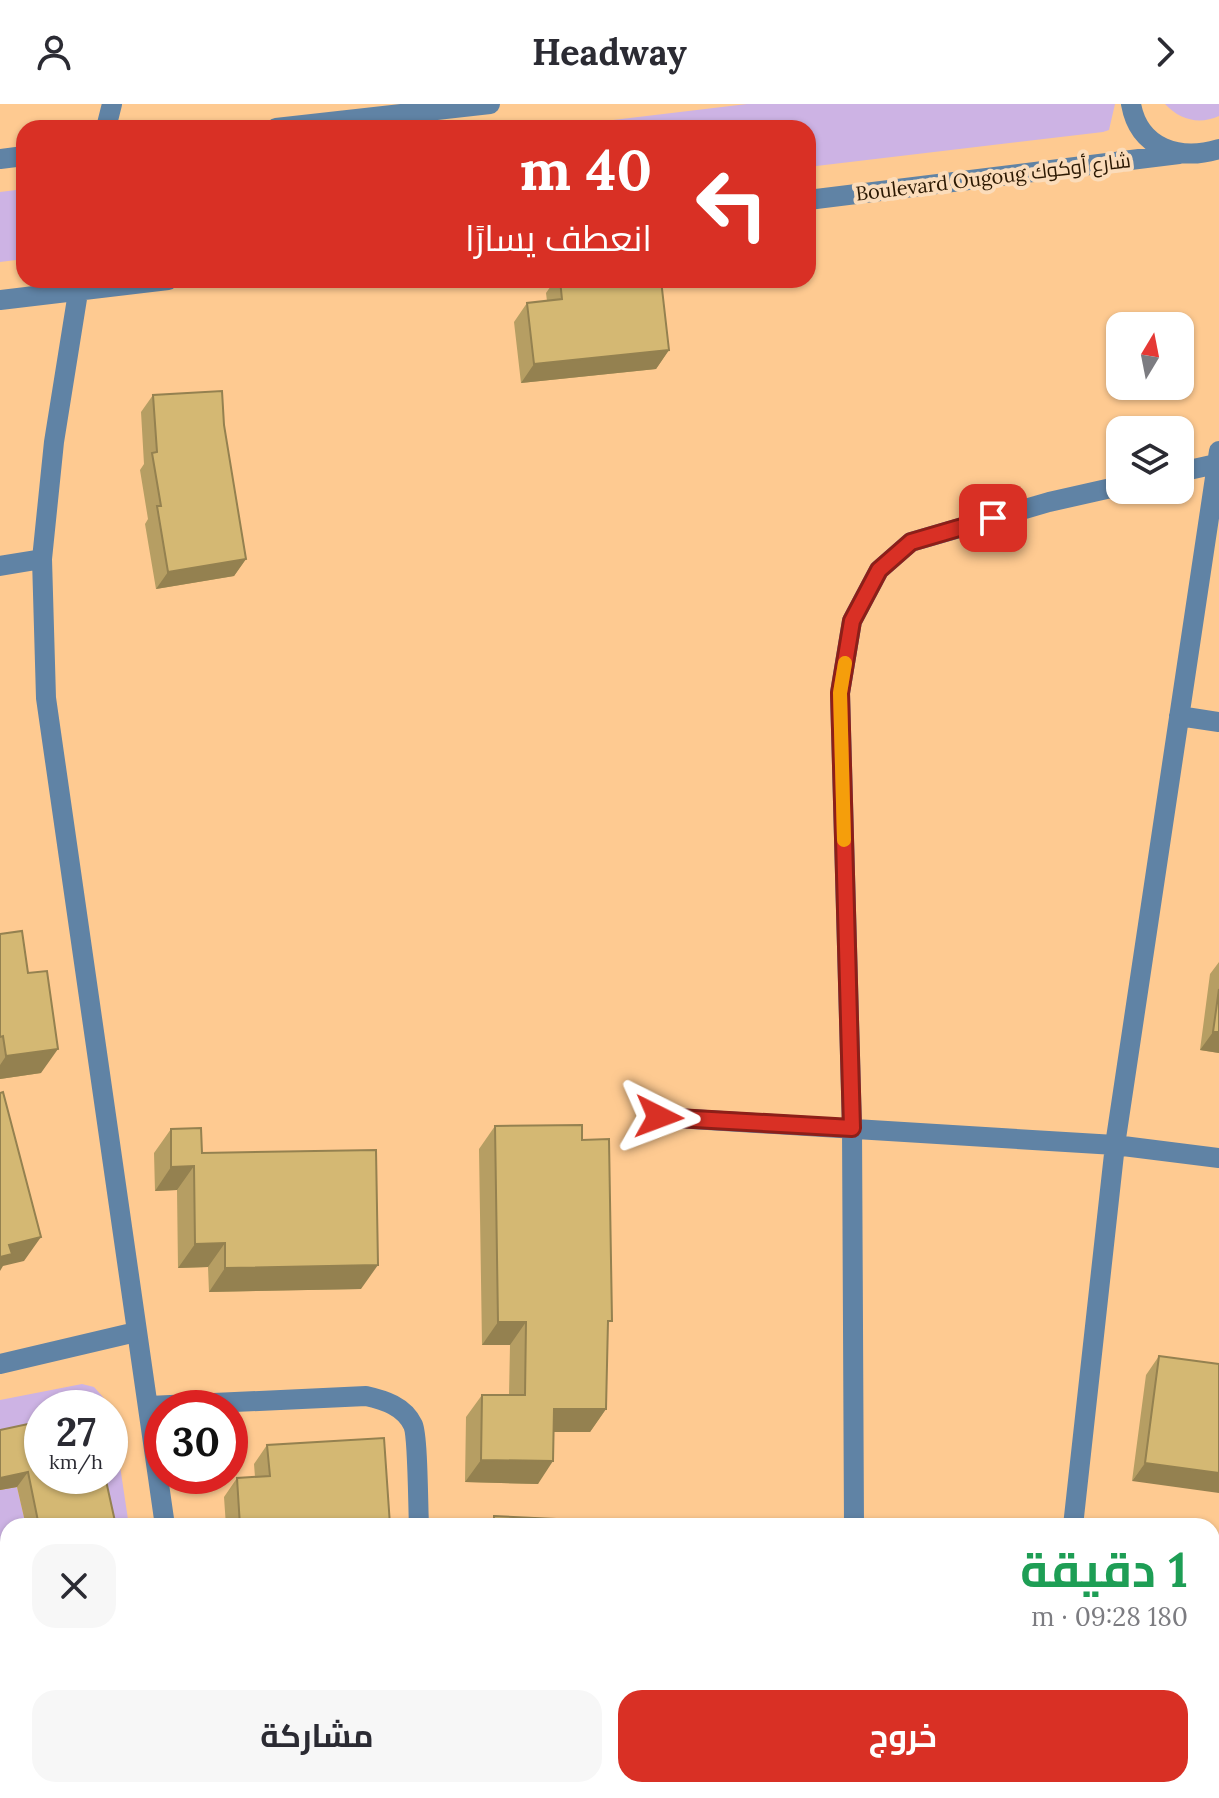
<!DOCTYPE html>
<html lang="ar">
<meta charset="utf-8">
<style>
:root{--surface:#fff;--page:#f7f7f7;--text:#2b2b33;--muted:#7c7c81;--accent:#d93025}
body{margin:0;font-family:Lora,Cairo,serif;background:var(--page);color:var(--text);direction:rtl;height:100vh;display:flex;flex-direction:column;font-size:30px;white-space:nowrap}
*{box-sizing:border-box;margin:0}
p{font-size:26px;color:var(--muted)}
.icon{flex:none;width:44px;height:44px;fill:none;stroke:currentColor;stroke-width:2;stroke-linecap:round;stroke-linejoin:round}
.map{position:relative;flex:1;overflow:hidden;direction:ltr}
.drawer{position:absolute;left:0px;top:1414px;width:1220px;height:280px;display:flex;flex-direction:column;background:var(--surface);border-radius:24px 24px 0 0;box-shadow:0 2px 6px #0004;direction:rtl}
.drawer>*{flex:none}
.hud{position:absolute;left:16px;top:16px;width:800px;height:168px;border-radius:24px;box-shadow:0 2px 6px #0004;direction:rtl;background:#d93025;color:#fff;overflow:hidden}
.needle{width:52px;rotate:10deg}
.tools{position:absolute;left:1106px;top:208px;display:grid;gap:16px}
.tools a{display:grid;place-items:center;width:88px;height:88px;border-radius:16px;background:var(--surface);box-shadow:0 2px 6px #0004;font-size:40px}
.speed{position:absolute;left:24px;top:1286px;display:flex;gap:16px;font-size:40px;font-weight:700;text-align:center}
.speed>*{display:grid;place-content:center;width:104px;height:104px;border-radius:50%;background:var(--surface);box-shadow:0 2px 6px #0004;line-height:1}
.speed small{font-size:20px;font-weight:400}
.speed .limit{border:12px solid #d22;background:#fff;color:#111}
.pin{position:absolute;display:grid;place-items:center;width:68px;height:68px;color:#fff;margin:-34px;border-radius:16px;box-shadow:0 4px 12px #0006}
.me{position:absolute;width:88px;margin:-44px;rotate:93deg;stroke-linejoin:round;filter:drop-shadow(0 0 6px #0008)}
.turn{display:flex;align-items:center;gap:28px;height:168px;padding:0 32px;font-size:36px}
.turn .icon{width:104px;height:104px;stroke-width:2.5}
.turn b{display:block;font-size:56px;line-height:68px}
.round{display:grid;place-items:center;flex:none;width:84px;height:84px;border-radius:24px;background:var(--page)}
.headline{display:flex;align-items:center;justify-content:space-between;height:136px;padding:0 32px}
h1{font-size:48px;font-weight:700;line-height:60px;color:#1e9e55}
.primary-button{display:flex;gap:16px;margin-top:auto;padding:16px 32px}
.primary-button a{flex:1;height:92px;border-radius:24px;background:var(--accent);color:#fff;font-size:32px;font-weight:700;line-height:92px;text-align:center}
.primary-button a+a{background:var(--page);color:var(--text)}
header{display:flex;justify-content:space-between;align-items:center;height:104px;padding:0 32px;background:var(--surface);font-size:36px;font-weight:700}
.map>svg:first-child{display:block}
.green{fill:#cdb3e4}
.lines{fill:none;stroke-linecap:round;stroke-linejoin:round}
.minor{stroke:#6083a5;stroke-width:20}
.wall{fill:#b69e63}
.shaded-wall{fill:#948150}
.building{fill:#d4b873;stroke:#948150;stroke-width:2}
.route-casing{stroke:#8d1f18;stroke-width:20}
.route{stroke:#d93025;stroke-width:14}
.slow{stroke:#f59e0b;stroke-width:14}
.labels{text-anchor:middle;stroke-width:8;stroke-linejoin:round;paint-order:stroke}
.street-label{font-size:20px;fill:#2b1802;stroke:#fbdcba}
</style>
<header><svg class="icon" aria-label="forward" viewBox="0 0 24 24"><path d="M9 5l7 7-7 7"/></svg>Headway<svg class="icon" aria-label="person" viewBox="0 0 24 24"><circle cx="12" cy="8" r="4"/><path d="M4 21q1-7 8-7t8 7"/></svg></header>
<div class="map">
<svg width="1219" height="1694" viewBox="0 0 1219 1694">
<rect width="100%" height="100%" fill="#feca91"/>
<path class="green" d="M747,0h368l-6,26 -6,2 -295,35v-39h-262z
M1165,0h54v12c-20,9 -39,4 -54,-12z
M24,85v70l-24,3v-70z
M82,1280l12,3 17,19 18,120h-26l-13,-50h20v-68h-68v26l-42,9v-43z
M17,1383l9,39h-18v124l-8,2v-162z"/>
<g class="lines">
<path class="minor" d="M1131,0c8,45 49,57 88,45
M106,24l6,-24
M276,24l214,-24
M0,55l24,-3
M808,96l371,-46
M80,176l-26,162 -12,117 4,139 119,828
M0,196l168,-20
M1180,368l36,-8
M0,462l42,-7
M1179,612l40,6
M659,1013l456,28 104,13
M0,1260l136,-32
M149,1302l217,-10c18,4 38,10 47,29 5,11 5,83 6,101
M854,1422l-2,-398 -12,-435 12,-72 27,-51 32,-28 138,-40 71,-16
M1073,1422l42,-381 104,-694
M1212,1485l7,1
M203,1686l1,8
M431,1686l1,8
M946,1686l52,8
M1038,1694l1,-8"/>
</g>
<path class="wall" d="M555,176h106l8,70 -13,19 -135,14 -7,-61 13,-19 20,-2 -1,-8z
M153,291l71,30 22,134 -12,17 -78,13 -11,-65 3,-5 -8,-49 4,-6 -3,-52z
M0,830l41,139 -41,6z
M1219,858v91l-19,-3 10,-76z
M495,1022l87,14 26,187 -2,82 -16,23h-36l-16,52 -73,-2 1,-65 16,-22h27l1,-50h-28l-3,-196z
M171,1025l31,24 159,136 -152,3 -1,-25 -30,1 -1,-78 -22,1 -1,-38z
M1159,1252l60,8 -87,117 14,-106z
M0,1326l116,96h-90l-9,-39 -17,3z
M267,1341l122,81h-163l-2,-29 13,-19 18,-1 -1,-13z
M494,1412l103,10h-109z
M8,1655v31h133l1,8h-139l-3,-28z
M701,1686h50l53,8h-109z
M1073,1686h137l-1,8h-137z"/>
<path class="shaded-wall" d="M669,246l-13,19 -135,14 13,-19z
M246,455l-12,17 -78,13 12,-17z
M1213,928h6v21l-19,-3z
M58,945l-17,24 -41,6v-14l6,-9z
M194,1062l-17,24 -22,1 16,-24z
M41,1133l-17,24 -21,5 -3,5v-14l9,-12z
M225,1139l-17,24 -30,1 17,-24z
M378,1161l-17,24 -152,3 16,-24z
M498,1218h28l-16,23h-28z
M554,1305h52l-16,23h-52z
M481,1356l72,1 -15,23 -73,-2z
M1145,1359l74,10v20l-87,-12z
M28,1368l-11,15 -17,3v-12z
M1217,1642l2,1v22l-7,-1z
M269,1686h93l-6,8h-48l-40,-5z"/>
<path class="building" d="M560,176h101l8,70 -135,14 -7,-61 35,-4z
M222,287l2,34 22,134 -78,13 -11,-66h4l-9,-53 5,-1 -4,-57z
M22,827l6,42 19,-2 11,78 -52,7 -3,-20 -3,1v-103z
M1219,885v43h-6z
M3,988l38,145 -32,8 3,9 -12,3v-164z
M582,1021v15l27,-1 3,182h-4l-2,88h-52l-1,52 -72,-1 1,-65h43l1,-73h-28l-3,-196z
M201,1024l1,25 174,-3 2,115 -153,3v-25l-30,1 -1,-78 -23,1v-38z
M1159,1252l60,8v109l-74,-10z
M42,1317v55h63l11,50h-77l-11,-54 -28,6v-48z
M384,1334l6,87 -150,1 -3,-48 33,-2 -3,-31z
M494,1412l104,5 -1,5h-103z
M1212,1501l7,1v141l-2,-1 -5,33z
M22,1686h119l1,8h-119z
M705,1686h46l53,8h-101z
M1084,1686h126l-1,8h-126z"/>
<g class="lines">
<g class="route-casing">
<path id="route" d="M659,1013l193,11 -12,-435 12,-72 27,-51 32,-28 82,-24"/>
</g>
<use href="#route" class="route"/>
<path class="slow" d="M844,736l-4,-147 5,-30"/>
</g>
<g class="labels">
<g class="street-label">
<text transform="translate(993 73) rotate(-7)" y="7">Boulevard Ougoug شارع أوكوك</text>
</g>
</g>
</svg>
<div class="tools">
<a><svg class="needle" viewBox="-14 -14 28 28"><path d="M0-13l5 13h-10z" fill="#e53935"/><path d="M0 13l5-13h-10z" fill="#7c7c81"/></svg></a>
<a><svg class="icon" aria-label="layers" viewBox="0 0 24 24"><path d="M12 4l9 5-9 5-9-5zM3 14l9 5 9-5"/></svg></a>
</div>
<div class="speed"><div>27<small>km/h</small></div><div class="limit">30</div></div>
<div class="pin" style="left:993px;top:414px;background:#d93025"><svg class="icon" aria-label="arrive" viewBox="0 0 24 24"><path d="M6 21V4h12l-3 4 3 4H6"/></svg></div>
<svg class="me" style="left:659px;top:1013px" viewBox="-20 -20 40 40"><path d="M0-17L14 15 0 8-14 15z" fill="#d93025" stroke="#fff" stroke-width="4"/></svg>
<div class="hud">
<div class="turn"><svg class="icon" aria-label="left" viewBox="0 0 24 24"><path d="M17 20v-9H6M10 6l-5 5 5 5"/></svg><div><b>40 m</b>انعطف يسارًا</div></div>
</div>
<section class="drawer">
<div class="headline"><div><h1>1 دقيقة</h1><p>180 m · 09:28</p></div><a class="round"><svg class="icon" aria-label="close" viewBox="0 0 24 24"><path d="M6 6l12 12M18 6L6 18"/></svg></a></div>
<div class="primary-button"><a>خروج</a><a>مشاركة</a></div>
</section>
</div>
